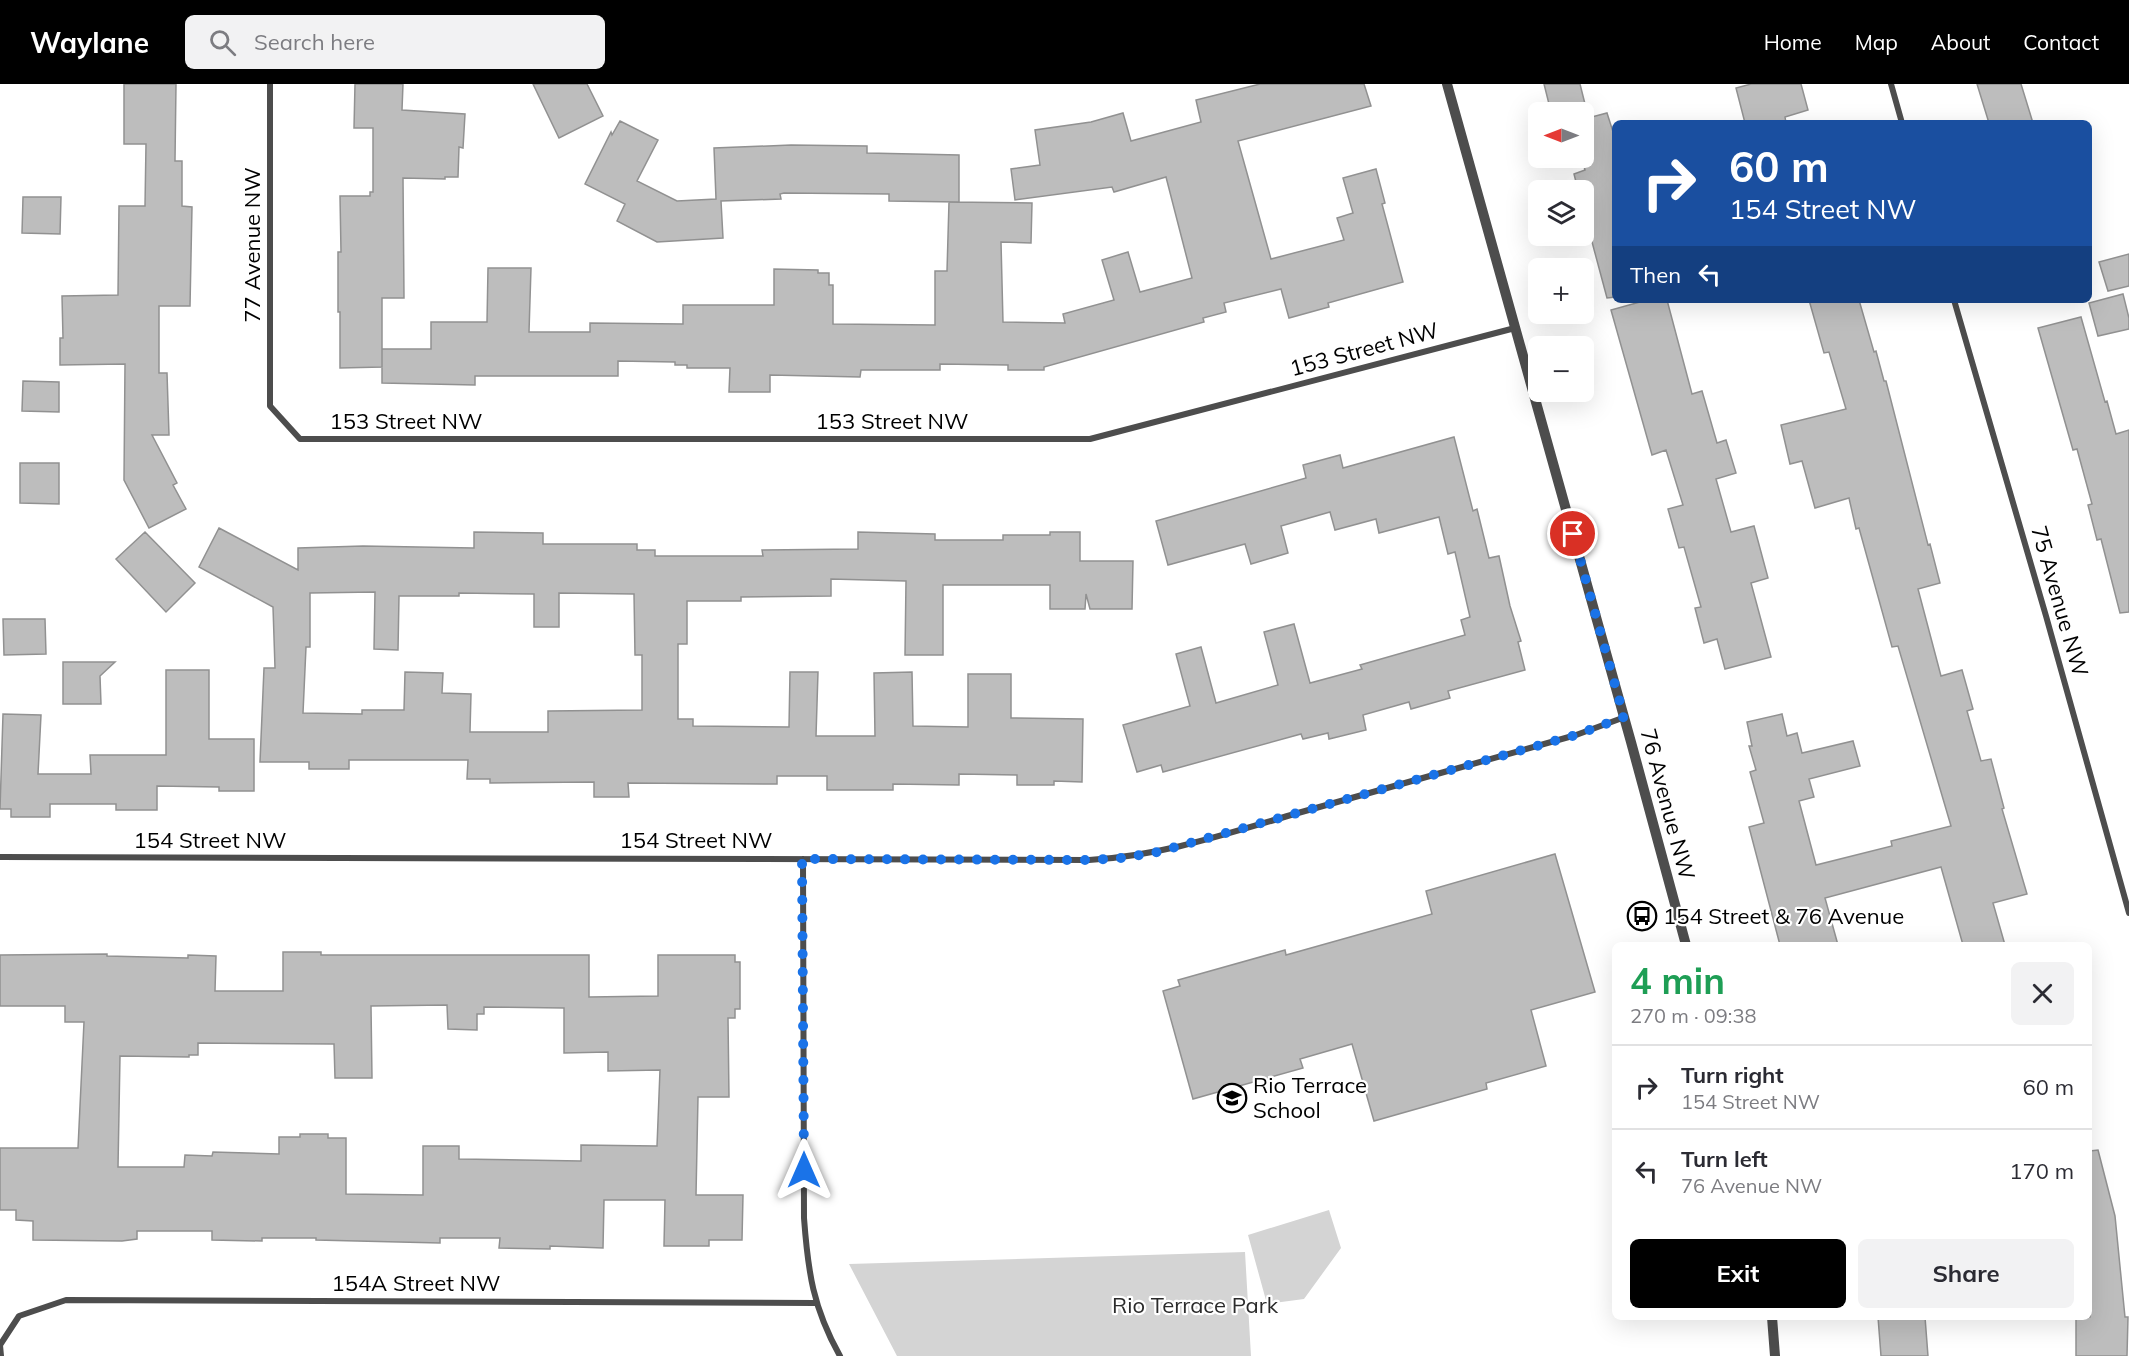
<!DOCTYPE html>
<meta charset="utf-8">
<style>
:root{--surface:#fff;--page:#f2f2f3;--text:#2b2b33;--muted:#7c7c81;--line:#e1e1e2;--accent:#000}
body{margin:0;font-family:Mulish,sans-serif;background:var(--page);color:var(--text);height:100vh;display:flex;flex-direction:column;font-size:22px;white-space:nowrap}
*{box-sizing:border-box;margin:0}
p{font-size:20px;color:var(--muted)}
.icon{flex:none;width:33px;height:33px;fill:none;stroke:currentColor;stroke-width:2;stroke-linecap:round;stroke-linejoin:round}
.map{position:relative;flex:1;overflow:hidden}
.drawer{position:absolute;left:1612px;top:858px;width:480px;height:378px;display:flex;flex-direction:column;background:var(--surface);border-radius:9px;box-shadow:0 6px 24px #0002}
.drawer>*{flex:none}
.guide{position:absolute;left:1612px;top:36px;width:480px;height:183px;border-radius:9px;box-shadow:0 6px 24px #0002;background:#1a4fa0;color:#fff;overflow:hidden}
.needle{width:39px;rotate:270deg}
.fabs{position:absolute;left:1528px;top:18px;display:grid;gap:12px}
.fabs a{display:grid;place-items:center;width:66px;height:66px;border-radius:9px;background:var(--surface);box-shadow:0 6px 24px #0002;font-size:30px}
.pin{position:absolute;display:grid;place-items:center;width:51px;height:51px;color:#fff;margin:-26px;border:3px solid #fff;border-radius:50%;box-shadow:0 2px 6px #0007}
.me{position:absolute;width:66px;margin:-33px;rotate:0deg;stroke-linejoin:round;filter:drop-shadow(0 0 4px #0008)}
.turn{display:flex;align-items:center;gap:21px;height:126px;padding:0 18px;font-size:27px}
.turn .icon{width:78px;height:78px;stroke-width:2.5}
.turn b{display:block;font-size:42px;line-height:51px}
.then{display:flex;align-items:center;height:57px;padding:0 18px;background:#0003;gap:12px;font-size:22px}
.round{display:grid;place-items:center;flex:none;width:63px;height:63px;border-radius:9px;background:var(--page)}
.headline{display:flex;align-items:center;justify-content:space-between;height:102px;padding:0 18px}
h1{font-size:36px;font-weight:700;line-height:45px;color:#1e9e55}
.cta{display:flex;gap:12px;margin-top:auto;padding:12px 18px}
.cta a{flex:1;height:69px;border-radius:9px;background:var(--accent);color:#fff;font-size:24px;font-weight:700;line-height:69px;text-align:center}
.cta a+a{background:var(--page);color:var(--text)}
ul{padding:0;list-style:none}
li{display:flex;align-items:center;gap:18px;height:84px;padding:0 18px;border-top:2px solid var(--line)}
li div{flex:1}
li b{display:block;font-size:22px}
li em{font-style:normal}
header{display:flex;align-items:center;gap:36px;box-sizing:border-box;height:84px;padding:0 30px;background:var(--accent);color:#fff}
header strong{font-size:28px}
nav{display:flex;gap:33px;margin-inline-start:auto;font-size:21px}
.search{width:420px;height:54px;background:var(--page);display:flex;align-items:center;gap:15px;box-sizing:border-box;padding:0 21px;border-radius:9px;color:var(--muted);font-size:22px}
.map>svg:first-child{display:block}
.green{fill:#d4d4d4}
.building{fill:#bdbdbd;stroke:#919191;stroke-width:1.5;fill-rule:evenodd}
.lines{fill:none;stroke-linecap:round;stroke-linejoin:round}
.minor{stroke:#4d4d4d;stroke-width:6}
.tertiary{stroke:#4d4d4d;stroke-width:10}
.route{stroke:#1a73e8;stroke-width:10;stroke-dasharray:0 18}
.labels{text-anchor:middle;stroke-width:4.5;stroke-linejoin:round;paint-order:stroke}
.street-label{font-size:22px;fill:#000;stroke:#fff}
.poi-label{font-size:22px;fill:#000;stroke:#fff;text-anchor:start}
.park-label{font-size:22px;fill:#2b2b2b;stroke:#fff}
</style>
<header>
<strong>Waylane</strong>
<div class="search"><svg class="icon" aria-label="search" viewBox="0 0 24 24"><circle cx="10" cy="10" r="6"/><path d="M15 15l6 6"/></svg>Search here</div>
<nav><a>Home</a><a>Map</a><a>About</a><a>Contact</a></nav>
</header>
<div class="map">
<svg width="2129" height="1272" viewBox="0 0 2129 1272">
<rect width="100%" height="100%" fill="#fff"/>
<path class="green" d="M1329,1126l12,38 -37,51 -37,5 -19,-69z
M1245,1168l6,104h-354l-48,-92z"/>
<path class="building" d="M124,0h52l-1,77h7v45l10,1 -2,99h-31v67h8l2,62h-17l25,48 -4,2 13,24 -37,19 -25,-48 1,-116 -65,1v-27h3l-1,-42 56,-1 1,-89h26l1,-62h-22z
M355,0h48l-1,26 63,4 -2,34 -4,-1 -1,30h-13v2l-42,-1 1,120h-22v69l-42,1v-56h-2v-60h3l-1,-56h30v-4h3v-64h-19z
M533,0h54l16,32 -44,22z
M1260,0h104l7,22 -133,35 33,118 73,-19 -7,-22 16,-5 -10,-35 33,-9 9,34 -3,1 21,78 -75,21 1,4 -40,11 -8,-29 -57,14 2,9 -23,6 1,4 -160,45v3h-36v-5l-68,-1v6h-79l-1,7 -90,-2v17h-41l1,-24h-43v-3h-12v-3l-57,-1v15h-143v9l-93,-2v-34h49v-27h56l1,-54h43l-2,64h61v-9l93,1v-19h91v-36l44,1v3h11v12h4v39l102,1v-54h12l2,-69 83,1 -1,40 -30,-1 2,80 62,1 -2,-9 51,-14 -12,-40 26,-8 12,40 52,-14 -26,-101 -52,15 -2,-5 -97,13 -4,-31 29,-4 -5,-35 56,-8 32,-9 8,28 70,-19 -5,-22z
M1544,0h36l7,28h-36z
M1751,0h50l7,26 -23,7 1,6h-41l-9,-35z
M1977,0h44l12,39h-44z
M1607,29l9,28v156l-9,1 -23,-86v-22h-6l-4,-16 11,-4 -3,-12h2v-39z
M620,37l38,19 -21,41 40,20 39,-2 -2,-51 77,-3 76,1v7l92,2v47l-70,-1v-7l-105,-1 -4,1 1,5 -60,2 2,37 -66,4 -40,-21 8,-17 -40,-20 26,-52 1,3z
M23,113h38l-1,37 -38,-1z
M2129,170v32l-21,5 -9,-29z
M2123,210l6,24v11l-31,7 -9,-33z
M1647,216h20l25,94 10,-3 15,52 9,-3 10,33 -20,6 15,53 23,-6 14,52 -17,5 20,74 -46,12 -8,-30 -13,4 -9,-35 6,-1 -17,-60 -5,1 -11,-39 15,-4 -17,-55 -14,5 -41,-145z
M1809,216h50l15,52 2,-1 8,30h2l42,164 2,-1 10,39 -22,6 23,87 21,-6 11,39 -6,2 14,50 10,-2 13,49 -2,1 25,85 -34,9 12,42h-42l-22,-78 -116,31 13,47h-58l-31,-118 15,-4 -14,-51 6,-2 -7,-24h3l-5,-24 35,-8 5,22 10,-3 5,20 51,-12 7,25 -51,13 5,18 -15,4 17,64 76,-19 -1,-5 60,-15 -53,-180 -6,1 -33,-119 -3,1 -7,-31 -34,10 -13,-47 -12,3 -9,-39 65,-16 -17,-57 -5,1z
M2081,233l24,85 2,-1 9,33 13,-4v182l-9,1 -19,-74 -4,1 -9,-35 4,-1 -15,-55 -4,1 -35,-122z
M23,297l36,1v30l-37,-1z
M1454,353l19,74 4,-2 12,49 10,-2 11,50 11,35 -3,1 7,28 -77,21 2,7 -39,11 -2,-7 -46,13 3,15 -37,9 -1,-6 -25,6 -2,-5 -138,38 -2,-7 -24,7 -14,-47 67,-19 -14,-52 25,-7 15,56 62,-18 -14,-53 30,-8 16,59 52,-14 -2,-4 105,-30 -4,-15 9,-3 -15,-65 -7,2 -9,-37 -60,16 -3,-14 -41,11 -5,-18 -49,14 7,27 -37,11 -6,-20 -77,21 -12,-44 150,-43 -3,-13 37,-10 3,13z
M20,379h39v41l-39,-1z
M219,444l79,42v-22l65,-2 111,2v-16l69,1v11h94v6h18v6h108l-1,-6 96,-1v-17l77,2v6h68v-5h47v-3h30v29h53l-1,48h-42l-4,-15 -1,15h-35v-24h-107v70h-38l1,-74 -75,-2v17l-90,1v4h-54v43h-9v75h15v7l96,1 1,-55h28l-2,64h59l-1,-63 38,-1 1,54 55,1v-53h43v44l72,1 -1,63 -28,-1v4h-37v-10l-58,-1v11l-66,-1v6h-66v-14h-50v8l-149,-1 1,14h-35v-15l-104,1v-4h-23l1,-19h-119v9h-40v-7h-49l4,-94h11l-2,-61 -74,-40zM375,508l-1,57 24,1 1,-54h60v-3l75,1v33h25v-34l75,1 1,61h7v55l-94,1v21h-78l1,-38 -29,-1 1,-20 -38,-1 -1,38h-42v4l-59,-1 3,-66h4v-54z
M145,448l50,51 -29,29 -50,-53z
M3,535h42l1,35 -42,1z
M63,578h52l-15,14 1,28h-38z
M166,586h43v69h45v52h-35v-4l-62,-1v24h-41v-6h-66v13h-39v-8h-11l3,-95 38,1 -3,59h53l-1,-19h76z
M1555,770l40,138 -64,18 15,56 -60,17 1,6 -113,32 -22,-77 -52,15 3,9 -110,31 -30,-108 17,-5 -2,-6 107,-30 1,5 146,-41 -6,-23z
M283,868h38v3h268v42l69,-1v-41h77v7h5v47h-5v9h-7l1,79h-31l-2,98h47l-1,45h-33v6h-45l1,-46h-61l-1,48 -53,-2v3l-51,-1 1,-10h-60v5l-124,-3v-2h-54v3l-50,-1v-9h-75v8l-15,2 -89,-1v-19l-17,-1v-10h-16v-62h78l6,-126h-19v-16h-65v-51l107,-1v2l81,2v-3l28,1 -1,35h68zM447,921l1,24 29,1v-16h7v-7l80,1v45l44,-1v19l52,-1 -3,76 -76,-1v16l-122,-2v-13h-36v49l-77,-1v-56h-18v-4h-28v3h-21v17l-66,-2 -1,4 -27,-1 -1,12h-66l2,-111 69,1v-2h9v-12l136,1 1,34h37l-1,-72z
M2098,1066l17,66 10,101h3l-1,39h-51v-39h14v-166z
M1878,1233h47l3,39h-47z"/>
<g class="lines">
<path class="minor" d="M270,0v322l30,33h790l425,-111
M1891,0l11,39
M1954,216l92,316 83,297
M0,773l1089,3c73,-4 140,-27 209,-47 93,-26 185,-52 278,-78l49,-18
M803,775l1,359c4,54 9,90 36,138
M1,1272l-1,-11 19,-29 47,-16 749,3"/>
<path class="tertiary" d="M1447,0l184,658 55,203
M1772,1233l3,39"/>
</g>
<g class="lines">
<path class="route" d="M804,1086l-2,-311 287,1 33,-2 36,-6 418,-117 48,-18 -51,-183"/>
</g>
<defs>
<g id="bus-ring" transform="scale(1.5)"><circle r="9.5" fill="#fff" stroke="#000" stroke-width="1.5"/><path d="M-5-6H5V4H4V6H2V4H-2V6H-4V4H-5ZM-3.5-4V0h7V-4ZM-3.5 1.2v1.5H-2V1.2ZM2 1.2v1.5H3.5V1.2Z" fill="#000"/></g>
<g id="school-ring" transform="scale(1.5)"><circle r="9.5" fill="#fff" stroke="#000" stroke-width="1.5"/><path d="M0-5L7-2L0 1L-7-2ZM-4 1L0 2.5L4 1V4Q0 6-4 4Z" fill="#000"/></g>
</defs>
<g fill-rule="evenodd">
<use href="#bus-ring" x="1642" y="832"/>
<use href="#school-ring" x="1232" y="1014"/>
</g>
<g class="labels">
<g class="street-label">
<text transform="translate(252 161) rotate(-90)" y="8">77 Avenue NW</text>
<text transform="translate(1364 265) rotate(-15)" y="8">153 Street NW</text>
<text x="406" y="345">153 Street NW</text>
<text x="892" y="345">153 Street NW</text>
<text transform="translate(2060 517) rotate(74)" y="8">75 Avenue NW</text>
<text transform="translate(1668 720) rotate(75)" y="8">76 Avenue NW</text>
<text x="210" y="764">154 Street NW</text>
<text x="696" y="764">154 Street NW</text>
<text x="416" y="1207">154A Street NW</text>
</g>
<g class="poi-label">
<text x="1663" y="840">154 Street &amp; 76 Avenue</text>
<text x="1253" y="1009">Rio Terrace<tspan x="1253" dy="25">School</tspan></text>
</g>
<g class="park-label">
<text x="1195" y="1229">Rio Terrace Park</text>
</g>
</g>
</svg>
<div class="fabs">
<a><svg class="needle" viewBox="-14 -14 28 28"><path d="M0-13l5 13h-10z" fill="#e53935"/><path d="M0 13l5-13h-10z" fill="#7c7c81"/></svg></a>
<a><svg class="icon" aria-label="layers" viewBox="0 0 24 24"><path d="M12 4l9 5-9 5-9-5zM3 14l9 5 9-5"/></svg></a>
<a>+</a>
<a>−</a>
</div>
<div class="pin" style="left:1573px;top:450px;background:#d93025"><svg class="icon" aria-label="arrive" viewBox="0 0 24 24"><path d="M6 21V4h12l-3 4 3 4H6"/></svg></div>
<svg class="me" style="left:804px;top:1086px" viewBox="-20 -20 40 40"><path d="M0-17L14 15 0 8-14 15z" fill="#1a73e8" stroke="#fff" stroke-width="4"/></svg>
<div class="guide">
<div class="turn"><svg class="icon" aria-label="right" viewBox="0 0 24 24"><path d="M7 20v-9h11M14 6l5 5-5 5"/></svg><div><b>60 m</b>154 Street NW</div></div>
<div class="then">Then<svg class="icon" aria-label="left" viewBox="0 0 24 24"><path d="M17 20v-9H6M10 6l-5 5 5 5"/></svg></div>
</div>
<section class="drawer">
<div class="headline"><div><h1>4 min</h1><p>270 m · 09:38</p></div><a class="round"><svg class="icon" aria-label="close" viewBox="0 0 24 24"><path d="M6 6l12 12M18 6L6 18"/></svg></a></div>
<ul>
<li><svg class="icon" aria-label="right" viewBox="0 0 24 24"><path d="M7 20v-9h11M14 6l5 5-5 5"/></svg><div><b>Turn right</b><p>154 Street NW</p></div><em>60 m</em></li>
<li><svg class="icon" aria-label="left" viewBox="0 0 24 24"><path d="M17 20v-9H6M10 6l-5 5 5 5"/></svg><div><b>Turn left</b><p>76 Avenue NW</p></div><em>170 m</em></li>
</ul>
<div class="cta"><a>Exit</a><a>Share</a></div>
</section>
</div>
